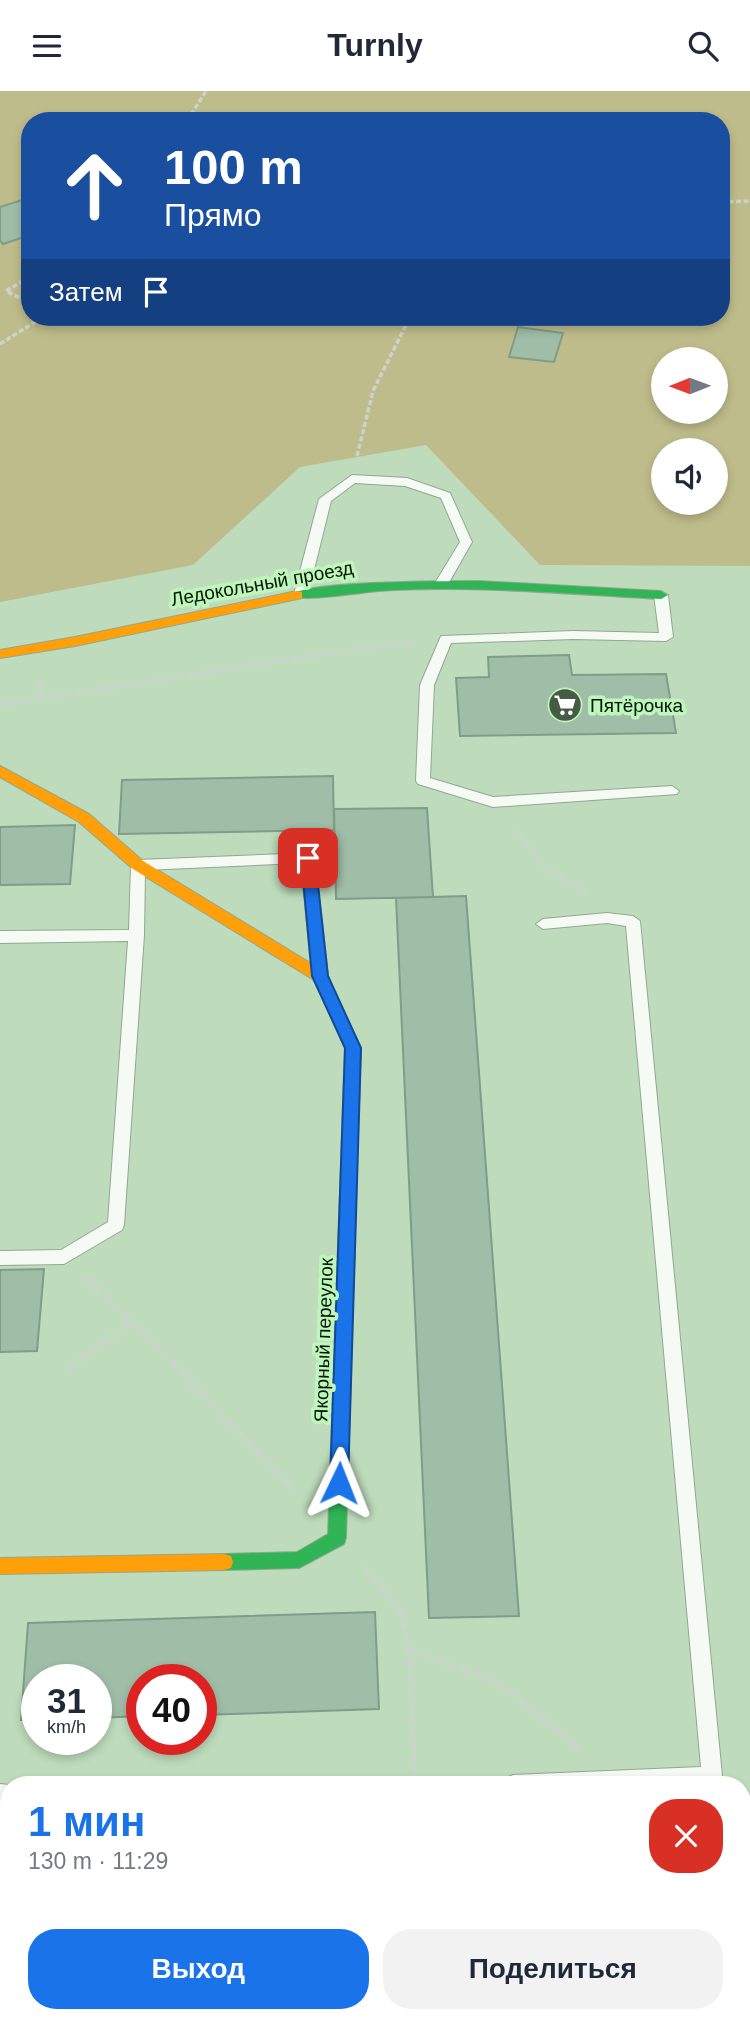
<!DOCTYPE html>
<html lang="ru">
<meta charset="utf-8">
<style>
:root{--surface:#fff;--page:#f2f2f3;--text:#1f2937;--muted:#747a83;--accent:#1a73e8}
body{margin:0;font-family:Arial,sans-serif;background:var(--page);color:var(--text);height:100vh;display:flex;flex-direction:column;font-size:26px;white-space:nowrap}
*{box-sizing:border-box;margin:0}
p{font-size:23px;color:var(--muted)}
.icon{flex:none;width:38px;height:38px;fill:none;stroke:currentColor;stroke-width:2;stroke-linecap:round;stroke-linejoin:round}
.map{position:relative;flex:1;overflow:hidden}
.panel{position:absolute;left:0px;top:1685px;width:751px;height:247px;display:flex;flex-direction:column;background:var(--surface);border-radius:28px 28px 0 0;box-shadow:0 4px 10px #0003}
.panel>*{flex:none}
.guide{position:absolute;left:21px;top:21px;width:709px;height:214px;border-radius:28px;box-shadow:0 4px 10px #0003;background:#1a4fa0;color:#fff;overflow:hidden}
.needle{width:46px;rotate:269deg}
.fabs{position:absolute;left:651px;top:256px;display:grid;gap:14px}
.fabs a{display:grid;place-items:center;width:77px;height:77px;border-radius:50%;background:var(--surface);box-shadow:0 4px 10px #0003;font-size:35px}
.speed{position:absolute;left:21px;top:1573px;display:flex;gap:14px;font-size:35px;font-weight:700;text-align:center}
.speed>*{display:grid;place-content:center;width:91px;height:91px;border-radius:50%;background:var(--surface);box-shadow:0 4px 10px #0003;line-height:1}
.speed small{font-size:18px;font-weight:400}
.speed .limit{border:10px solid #d22;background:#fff;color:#111}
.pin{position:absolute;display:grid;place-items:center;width:60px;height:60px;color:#fff;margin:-30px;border-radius:14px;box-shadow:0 4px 10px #0006}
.me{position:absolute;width:77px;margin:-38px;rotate:2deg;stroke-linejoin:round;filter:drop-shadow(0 0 5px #0008)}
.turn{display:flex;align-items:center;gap:24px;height:147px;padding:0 28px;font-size:32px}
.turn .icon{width:91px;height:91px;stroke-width:2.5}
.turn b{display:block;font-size:49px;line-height:60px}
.then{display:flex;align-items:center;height:66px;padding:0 28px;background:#0003;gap:14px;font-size:26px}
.round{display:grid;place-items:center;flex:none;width:74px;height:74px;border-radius:28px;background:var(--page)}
.summary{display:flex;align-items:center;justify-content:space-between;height:119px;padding:0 28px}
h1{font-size:42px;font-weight:800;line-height:52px;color:var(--accent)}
.button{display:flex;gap:14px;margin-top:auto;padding:14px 28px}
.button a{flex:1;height:80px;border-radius:28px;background:var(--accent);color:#fff;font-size:28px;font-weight:800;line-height:80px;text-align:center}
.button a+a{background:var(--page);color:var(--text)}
header{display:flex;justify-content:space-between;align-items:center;height:91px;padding:0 28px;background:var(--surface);font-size:32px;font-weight:800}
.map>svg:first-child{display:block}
.green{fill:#c6c498}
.forest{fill:#bfbc8b;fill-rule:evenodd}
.building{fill:#9fbda7;stroke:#7f9d88;stroke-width:2}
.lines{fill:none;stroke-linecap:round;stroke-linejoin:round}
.lane-casing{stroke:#91a890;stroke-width:2}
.street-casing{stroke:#91a890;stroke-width:2}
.fast-casing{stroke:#91a890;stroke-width:2}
.slow-casing{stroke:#91a890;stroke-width:2}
.path-far2{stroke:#cbd4ca;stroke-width:3.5;stroke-dasharray:5 2.5;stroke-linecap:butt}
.path-far1{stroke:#cbd4ca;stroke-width:4.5;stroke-dasharray:6 3.5;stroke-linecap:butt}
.path{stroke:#cbd4ca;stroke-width:5;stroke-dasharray:9 4.5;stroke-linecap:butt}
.lane{fill:#f5faf5;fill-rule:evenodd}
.street{fill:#f5faf5;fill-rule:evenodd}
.fast{fill:#30b455;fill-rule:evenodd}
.slow{fill:#ff9f0a;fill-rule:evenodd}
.route{fill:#1a73e8;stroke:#114b97;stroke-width:2}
.labels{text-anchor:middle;stroke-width:7;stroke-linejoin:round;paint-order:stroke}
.street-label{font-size:19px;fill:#041704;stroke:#bff6bb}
.poi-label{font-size:19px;fill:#041704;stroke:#bff6bb;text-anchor:start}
</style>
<header><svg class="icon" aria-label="menu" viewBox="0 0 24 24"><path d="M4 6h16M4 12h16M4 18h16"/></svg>Turnly<svg class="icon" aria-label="search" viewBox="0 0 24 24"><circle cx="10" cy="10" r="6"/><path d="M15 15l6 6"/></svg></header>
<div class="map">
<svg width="750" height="1931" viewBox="0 0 750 1931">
<rect width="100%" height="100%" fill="#bedcbc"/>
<path class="green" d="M0,1859l9,1v63h28l-1,8h-36z"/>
<path class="forest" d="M0,0h750v475l-210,-1 -114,-120 -126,22 -107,98 -193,37zM30,30h691v196h-691zM663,268h53v52h-53zM663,359h53v52h-53z"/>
<path class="building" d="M25,108l5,4v32l-27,9 -3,-4v-33z
M518,236l45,6 -9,29 -45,-5z
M569,564l3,20 94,-1 10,59 -216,3 -4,-58 33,-1 -1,-20z
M333,685l1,54 -215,4 3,-54z
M427,717l6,89 -97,2 -2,-90z
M75,734l-5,59 -70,1v-58z
M466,805l53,720 -90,2 -33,-720z
M44,1178l-7,82 -37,1v-82z
M375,1521l4,97 -178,6v-35h-59v36l-46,2v-38h-59v40h-16l7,-97z
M432,1923h124l1,8h-124z"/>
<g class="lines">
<g class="lane-casing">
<path id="lane" d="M352,384l55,3 43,15 22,49 -25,44 -5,1 -7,-4 25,-41 -19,-44 -36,-12 -50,-3 -24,18 -23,93 -7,4 -5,-1 -2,-3 25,-95z
M661,500l7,4 5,42 -7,4 -93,-2 -122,4 -17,42 -4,93 63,19 179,-11 7,5 -2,3 -184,13 -75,-23 -2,-3 4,-96 21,-49 132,-5 86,2 -5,-38z
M308,762l7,5 13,118 -8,6 -8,-6 -11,-113 -156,7 -1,65 -20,290 -2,5 -58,34 -64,1v-14l61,-1 47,-28 20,-281 -128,2v-12l129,-1 2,-65 7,-5z
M607,822l26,3 7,5 82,855 -3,7 -6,2h-210l3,-7 7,-3 188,-8 -75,-841 -19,-3 -64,6 -7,-5 7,-5z"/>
</g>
<g class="street-casing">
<path id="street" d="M0,1693l9,1v42l-9,-1z
M251,1923h44v8h-44z"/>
</g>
<g class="fast-casing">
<path id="fast" d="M479,490l182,10 7,4 -7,4c-94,-5 -188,-14 -282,-8 -16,1 -80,12 -89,4 16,-14 160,-14 189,-14z
M350,1037l6,1 2,5 -12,404 -2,6 -45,24 -75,2 -7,-2 -2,-6 2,-6 7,-2 73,-2 31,-18 14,-400 2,-5z"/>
</g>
<g class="slow-casing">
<path id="slow" d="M297,500l5,1v6l-227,48 -75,12v-8l75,-13z
M0,675l89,48 54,47 182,111 36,76 -3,86 -2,5h-12l-2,-5 3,-86 -31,-68 -181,-111 -54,-47 -79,-45z
M224,1463l7,2 2,6 -2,6 -7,2 -224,4v-16z"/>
</g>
<path class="path-far2" d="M187,30l19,-30
M721,111l29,-1
M30,186l-24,14 24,12
M0,253l43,-27
M357,365l16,-65 37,-74"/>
<path class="path-far1" d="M39,590l3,17
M0,614l362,-57 52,-5
M513,736l33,41 41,25"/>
<path class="path" d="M84,1186l70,67 140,146
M67,1278l64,-46
M363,1476l38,44 8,39 6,135
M409,1559l87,32 86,68
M396,1923l1,8
M647,1923l6,8
M720,1923l1,8"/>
<use href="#lane" class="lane"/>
<use href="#street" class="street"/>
<use href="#fast" class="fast"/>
<use href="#slow" class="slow"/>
</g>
<path class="route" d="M308,762l7,5 13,118 33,72 -13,435 -3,6 -6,3 -7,-3 -2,-6 15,-435 -33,-72 -11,-118z"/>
<defs>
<g id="supermarket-disc" transform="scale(1.75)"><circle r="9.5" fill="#455c44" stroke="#bff6bb"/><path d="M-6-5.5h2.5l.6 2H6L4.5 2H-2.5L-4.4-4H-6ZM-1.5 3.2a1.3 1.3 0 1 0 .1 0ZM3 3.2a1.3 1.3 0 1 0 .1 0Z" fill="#fff"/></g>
</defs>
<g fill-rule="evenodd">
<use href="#supermarket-disc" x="565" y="614"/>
</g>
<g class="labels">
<g class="street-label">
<text transform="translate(262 492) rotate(-10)" y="7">Ледокольный проезд</text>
<text transform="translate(323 1249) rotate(-88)" y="7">Якорный переулок</text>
</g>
<g class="poi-label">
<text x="590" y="621">Пятёрочка</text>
</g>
</g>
</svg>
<div class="fabs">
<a><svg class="needle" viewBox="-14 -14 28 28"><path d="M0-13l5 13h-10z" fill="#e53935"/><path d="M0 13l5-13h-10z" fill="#747a83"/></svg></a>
<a><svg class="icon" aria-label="sound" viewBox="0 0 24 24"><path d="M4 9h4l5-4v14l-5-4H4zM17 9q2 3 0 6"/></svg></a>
</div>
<div class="speed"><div>31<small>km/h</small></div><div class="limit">40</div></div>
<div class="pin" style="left:308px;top:767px;background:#d93025"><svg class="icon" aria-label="arrive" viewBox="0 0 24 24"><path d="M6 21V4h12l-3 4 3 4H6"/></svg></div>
<svg class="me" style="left:339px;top:1392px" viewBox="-20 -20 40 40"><path d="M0-17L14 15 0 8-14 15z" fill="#1a73e8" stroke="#fff" stroke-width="4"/></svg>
<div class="guide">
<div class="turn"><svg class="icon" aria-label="ahead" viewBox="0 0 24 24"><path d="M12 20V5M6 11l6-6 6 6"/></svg><div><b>100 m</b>Прямо</div></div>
<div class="then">Затем<svg class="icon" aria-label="arrive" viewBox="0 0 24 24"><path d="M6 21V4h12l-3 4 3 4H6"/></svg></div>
</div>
<section class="panel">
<div class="summary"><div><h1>1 мин</h1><p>130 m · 11:29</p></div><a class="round" style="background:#d93025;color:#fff"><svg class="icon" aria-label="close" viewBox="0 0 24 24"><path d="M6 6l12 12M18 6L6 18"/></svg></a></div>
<div class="button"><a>Выход</a><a>Поделиться</a></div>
</section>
</div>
